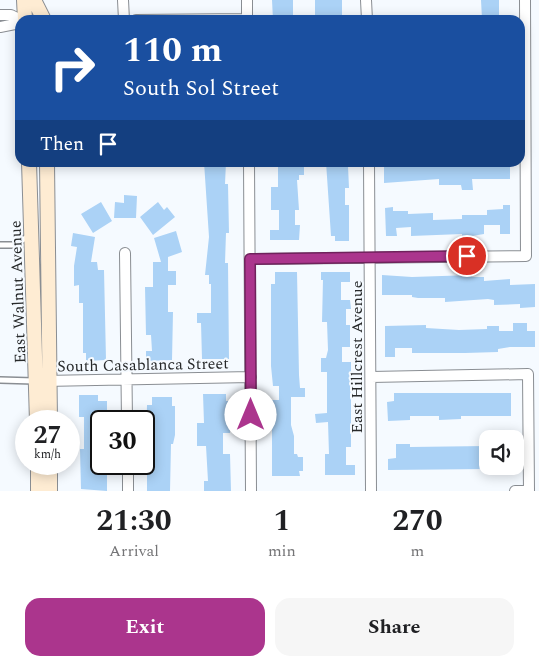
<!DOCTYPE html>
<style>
:root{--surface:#fff;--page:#f6f6f6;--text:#202124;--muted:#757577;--accent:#ab358d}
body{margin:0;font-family:Spectral,serif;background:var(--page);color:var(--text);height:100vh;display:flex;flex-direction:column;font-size:19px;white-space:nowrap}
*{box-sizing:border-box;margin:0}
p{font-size:16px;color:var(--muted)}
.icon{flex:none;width:28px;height:28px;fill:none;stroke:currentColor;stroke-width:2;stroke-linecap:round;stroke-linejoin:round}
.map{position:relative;height:491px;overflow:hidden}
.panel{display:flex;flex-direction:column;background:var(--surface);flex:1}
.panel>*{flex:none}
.hud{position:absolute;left:15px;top:15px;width:510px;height:152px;border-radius:15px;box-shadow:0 2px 12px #0003;background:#1a4fa0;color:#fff;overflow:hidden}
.tools{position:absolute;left:479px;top:430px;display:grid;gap:10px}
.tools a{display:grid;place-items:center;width:45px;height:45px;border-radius:10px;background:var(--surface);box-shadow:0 2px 12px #0003;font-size:25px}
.speed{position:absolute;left:15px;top:410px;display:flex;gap:10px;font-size:25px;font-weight:700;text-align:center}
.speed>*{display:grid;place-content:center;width:65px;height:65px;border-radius:50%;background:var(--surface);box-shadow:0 2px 12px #0003;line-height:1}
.speed small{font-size:12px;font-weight:400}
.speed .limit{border:2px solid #111;border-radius:8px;background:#fff;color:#111}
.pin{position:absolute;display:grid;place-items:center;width:42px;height:42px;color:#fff;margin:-21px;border:2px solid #fff;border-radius:50%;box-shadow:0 1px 5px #0007}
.me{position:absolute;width:55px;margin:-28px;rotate:0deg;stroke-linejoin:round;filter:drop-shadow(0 0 4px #0008)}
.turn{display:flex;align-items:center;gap:18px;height:105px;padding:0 25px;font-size:22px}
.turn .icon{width:65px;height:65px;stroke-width:2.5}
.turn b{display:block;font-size:35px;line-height:42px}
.then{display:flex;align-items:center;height:48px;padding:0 25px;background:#0003;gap:10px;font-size:19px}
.eta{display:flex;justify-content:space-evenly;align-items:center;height:85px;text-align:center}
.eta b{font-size:30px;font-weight:700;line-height:35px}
.primary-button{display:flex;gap:10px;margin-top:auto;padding:10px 25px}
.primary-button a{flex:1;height:58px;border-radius:15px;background:var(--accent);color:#fff;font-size:20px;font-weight:700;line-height:58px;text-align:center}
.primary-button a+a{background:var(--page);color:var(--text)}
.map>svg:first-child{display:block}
.building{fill:#abd2f6}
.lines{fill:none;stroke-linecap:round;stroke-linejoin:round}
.service-casing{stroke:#8a8e93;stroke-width:8}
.minor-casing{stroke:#8a8e93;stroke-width:12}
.secondary-casing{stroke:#8a8e93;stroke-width:16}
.service{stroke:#fff;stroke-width:5}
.minor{stroke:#fff;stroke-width:10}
.secondary{stroke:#feecd3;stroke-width:14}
.route-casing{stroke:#6f225c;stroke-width:12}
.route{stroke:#ab358d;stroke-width:9}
.labels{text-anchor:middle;stroke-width:4;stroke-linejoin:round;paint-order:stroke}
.street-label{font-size:16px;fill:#27292a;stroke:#f5faff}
</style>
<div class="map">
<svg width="539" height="491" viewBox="0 0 539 491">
<rect width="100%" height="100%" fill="#f5faff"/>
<path class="building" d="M272,0h21v20h-20z
M315,0h27v19h-27z
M481,0h18v19h-17z
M204,162h22l-1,22h3l1,49h-3l-1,30h3l1,96h-27l-1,-36h-4v-10h14v-29h-2v-9h-4l4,-38z
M278,162h20l1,3h5v10h-5v5h-2l2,30h-4v15h5l-1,15h-29v-10h9v-20h-8v-23h7z
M326,162h18v4h4l1,22h-4v17h4v36h-14v-5h-4z
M384,162h10v5h17v-5h99v17h-38l1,11h-11l-1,-5h-22v-6l-55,4z
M124,195l13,1 -1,22h-22l1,-16 9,1z
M101,202l11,19 -19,12 -12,-19z
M158,202l6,8 3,-3 8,10 -22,18 -13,-18z
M503,205h7v29h-10v-9h-16v9l-12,2h-10v-2l-51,2v-9l-15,1 1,8h-11l-1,-28 8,-1v4h15v3l25,-1v7l29,-1v-4h25v-5l16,-1z
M176,231l6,21 -14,5v14h8v14h-8v27h5l-1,48 -26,1v-10h6l-1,-16h-5l-1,-48h8v-25h8l-7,-24z
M73,233l22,4 -4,25h6l1,8h6l2,90 -20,1v-8h-3v-50h-4v-18l-5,1v-20l3,-19 -6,-1z
M275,272h22l2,103 1,13h5v9h-14v28l3,11v18h3l1,3h5v14h-4l1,5h-28v-76h7v-14h-6l-2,-20v-82h4z
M321,272h29v10h-9v18h9l1,9h-5v16h4v22h-8v15h9v85h-5v18h9v10h-30v-21h4l-1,-32 -12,1 -1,-9 12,-1v-41h-6v-14h5l2,-8 -1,-28h-5l1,-42h-2z
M382,275l30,2 60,-2v2h12v4l26,-2v6l25,-1v23l-15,1v-4l-26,1v-5l-6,-1 -43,3v-4h-27l-6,-1v-2h-30z
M513,323h14v8h8v16h-25l-12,2v3l-33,1h-53v-5h-17v9h-10v-31l41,-1v3l33,2 28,-1v-3h12v5h14z
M394,393h117v23h-50v3l-22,1v-4h-29v4l-22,1 -1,-19 7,-1z
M203,394h23v7h4v32h-7v21h7l1,37h-27v-10h4l-2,-35h-9v-23h7z
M79,395h19v6h9v20h-6v43h6v27l-26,-2 -1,-40h4v-32h-5z
M152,397h20v9h3v29l-2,9h-2l-1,47h-23v-35h4v-18h-5l1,-33h5z
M396,444h14v3l76,-1v23l-98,1v-11l8,-1z"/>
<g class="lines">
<g class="service-casing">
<path id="service" d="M0,245h15l15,-10
M0,380l34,1"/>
</g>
<g class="minor-casing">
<path id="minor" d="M123,0l1,20
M247,0v20
M366,0l1,20
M0,15h11l10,5
M136,20l111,-1
M0,27l20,-4
M249,162l2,329
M369,162l2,329
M125,253l2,168
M250,259l276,-3 -1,-256
M371,377l157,-3 1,117
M44,381l207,-4
M128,464v27
M515,491h14"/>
</g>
<g class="secondary-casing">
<path id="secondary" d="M24,0l1,20
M34,0l10,20
M29,162l8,259
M47,162l3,259
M38,464v27
M50,491v-27"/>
</g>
<use href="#service" class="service"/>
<use href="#minor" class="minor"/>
<use href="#secondary" class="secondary"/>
</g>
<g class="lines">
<g class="route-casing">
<path id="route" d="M251,415l-1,-156 217,-3"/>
</g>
<use href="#route" class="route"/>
</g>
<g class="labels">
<g class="street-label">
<text transform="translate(17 292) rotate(-92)" y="6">East Walnut Avenue</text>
<text transform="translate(356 357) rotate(-90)" y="6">East Hillcrest Avenue</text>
<text transform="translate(143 364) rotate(-1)" y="6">South Casablanca Street</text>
</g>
</g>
</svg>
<div class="tools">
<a><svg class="icon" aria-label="sound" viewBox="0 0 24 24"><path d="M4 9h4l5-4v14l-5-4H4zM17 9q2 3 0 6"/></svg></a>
</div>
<div class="speed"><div>27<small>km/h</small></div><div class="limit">30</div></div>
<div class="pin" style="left:467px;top:256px;background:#d93025"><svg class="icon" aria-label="arrive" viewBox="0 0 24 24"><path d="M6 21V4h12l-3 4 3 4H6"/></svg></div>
<svg class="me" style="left:251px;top:415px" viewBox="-20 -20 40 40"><circle r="19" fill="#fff"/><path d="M0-13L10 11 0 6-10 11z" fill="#ab358d"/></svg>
<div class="hud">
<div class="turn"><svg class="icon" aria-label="right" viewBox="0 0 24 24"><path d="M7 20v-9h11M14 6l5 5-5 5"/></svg><div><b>110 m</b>South Sol Street</div></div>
<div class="then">Then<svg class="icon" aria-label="arrive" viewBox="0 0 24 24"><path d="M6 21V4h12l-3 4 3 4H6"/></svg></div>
</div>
</div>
<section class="panel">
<div class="eta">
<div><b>21:30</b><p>Arrival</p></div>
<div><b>1</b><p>min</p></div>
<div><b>270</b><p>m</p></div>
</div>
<div class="primary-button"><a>Exit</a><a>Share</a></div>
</section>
